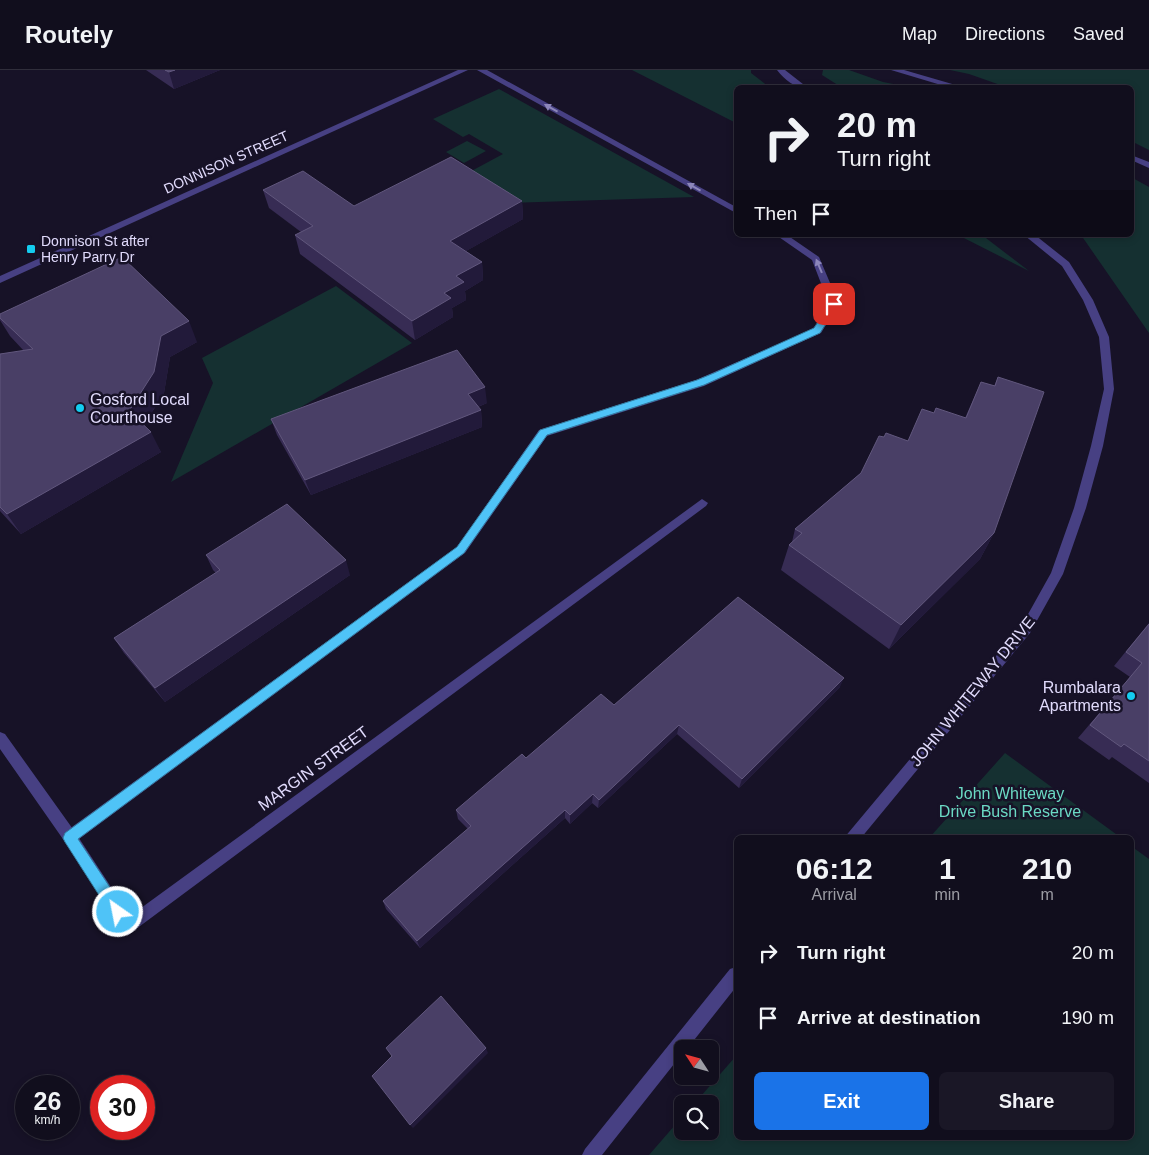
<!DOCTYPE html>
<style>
:root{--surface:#110e1d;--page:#1a1726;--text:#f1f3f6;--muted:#9c9ca4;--line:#302e3b;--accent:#1a73e8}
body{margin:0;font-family:Helvetica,sans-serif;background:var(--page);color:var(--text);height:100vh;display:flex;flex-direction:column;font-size:19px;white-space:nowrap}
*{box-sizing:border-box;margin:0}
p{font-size:16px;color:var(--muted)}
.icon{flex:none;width:28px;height:28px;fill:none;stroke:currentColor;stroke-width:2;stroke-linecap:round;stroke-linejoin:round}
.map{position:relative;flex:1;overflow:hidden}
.drawer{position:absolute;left:734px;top:765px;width:400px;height:305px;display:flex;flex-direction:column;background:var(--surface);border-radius:8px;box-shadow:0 2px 8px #0003,0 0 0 1px var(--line)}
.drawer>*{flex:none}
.banner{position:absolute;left:734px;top:15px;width:400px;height:152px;border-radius:8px;box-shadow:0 2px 8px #0003,0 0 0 1px var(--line);background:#110e1d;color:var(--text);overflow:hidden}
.needle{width:32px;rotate:306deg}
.fabs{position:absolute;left:674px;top:970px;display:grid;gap:10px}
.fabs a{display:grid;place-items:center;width:45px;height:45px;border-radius:8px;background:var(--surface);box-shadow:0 2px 8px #0003,0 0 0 1px var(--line);font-size:25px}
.speed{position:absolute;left:15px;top:1005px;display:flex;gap:10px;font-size:25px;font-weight:700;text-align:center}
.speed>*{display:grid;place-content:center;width:65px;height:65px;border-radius:50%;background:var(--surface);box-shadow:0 2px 8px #0003,0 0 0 1px var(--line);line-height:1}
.speed small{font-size:12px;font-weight:400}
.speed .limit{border:8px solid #d22;background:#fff;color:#111}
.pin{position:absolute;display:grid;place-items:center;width:42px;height:42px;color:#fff;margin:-21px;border-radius:10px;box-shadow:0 2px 8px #0006}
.me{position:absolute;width:55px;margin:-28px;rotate:327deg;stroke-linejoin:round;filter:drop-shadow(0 0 4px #0008)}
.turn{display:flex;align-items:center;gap:18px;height:105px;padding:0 20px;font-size:22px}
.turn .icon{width:65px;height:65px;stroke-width:2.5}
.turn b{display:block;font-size:35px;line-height:42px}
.then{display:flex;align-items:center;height:48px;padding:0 20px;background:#0003;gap:10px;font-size:19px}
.eta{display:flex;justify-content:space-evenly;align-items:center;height:85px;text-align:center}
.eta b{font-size:30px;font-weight:700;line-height:35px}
.cta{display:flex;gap:10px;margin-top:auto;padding:10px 20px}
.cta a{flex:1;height:58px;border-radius:8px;background:var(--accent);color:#fff;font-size:20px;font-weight:700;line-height:58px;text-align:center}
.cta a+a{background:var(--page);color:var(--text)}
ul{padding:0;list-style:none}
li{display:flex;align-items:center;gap:15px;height:65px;padding:0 20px}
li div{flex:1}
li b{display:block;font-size:19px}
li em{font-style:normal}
header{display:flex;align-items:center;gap:30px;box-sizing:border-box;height:70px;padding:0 25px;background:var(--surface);border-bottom:1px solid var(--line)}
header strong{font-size:24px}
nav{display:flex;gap:28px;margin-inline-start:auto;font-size:18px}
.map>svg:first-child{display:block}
.green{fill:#153031}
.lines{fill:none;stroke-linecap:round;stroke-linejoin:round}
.service{fill:#474083;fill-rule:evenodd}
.minor{fill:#474083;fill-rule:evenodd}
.wall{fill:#372c54}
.shaded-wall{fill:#221a3a}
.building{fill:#493f66;stroke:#61577d}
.oneway{fill:#8c86b9}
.route{fill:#4fc3f7;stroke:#337fa1}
.poi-dot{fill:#14ccef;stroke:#171227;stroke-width:2}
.labels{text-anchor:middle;stroke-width:5;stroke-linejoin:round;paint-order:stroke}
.far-street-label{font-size:14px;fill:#e1dbfc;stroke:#171227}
.far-poi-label{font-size:14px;fill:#e1dbfc;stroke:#171227;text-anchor:start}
.poi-label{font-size:16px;fill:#e1dbfc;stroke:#171227;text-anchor:start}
.street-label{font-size:16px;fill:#e1dbfc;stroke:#171227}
.park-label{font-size:16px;fill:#6bd9c4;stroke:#171227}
</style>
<header>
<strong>Routely</strong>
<nav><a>Map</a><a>Directions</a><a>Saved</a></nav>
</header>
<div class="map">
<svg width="1149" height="1085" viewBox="0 0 1149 1085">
<rect width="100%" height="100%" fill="#171227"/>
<path class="green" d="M632,0h119v3l18,14 -33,1v35z
M823,0h26l34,12 26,5h-68l-19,-12z
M950,0h199v80l-18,-9v-53l-125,-1 -37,-13z
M499,19l195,108 -188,6 -42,-28 39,-21 -34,-20 -6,3 -30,-18z
M467,71l19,10 -22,12 -18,-11z
M1131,107l18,10v146l-68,-98h50z
M958,165h24l47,36z
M336,216l76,57 -241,139 42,-99 -11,-25z
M1005,683l115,84h-190z
M1131,776l18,13v296h-500l33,-38v14h28v-27h-16l42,-48v82h395z"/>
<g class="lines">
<path class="service" d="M477,0h10l249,137v6z
M776,165h11l32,22 20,47 -18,29 -117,53 -157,50 -82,117 -390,289 -5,2 -5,-2 -2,-5 2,-5 392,-285 82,-117 157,-50 117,-51 16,-25 -17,-44z"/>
<path class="minor" d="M458,0h10l-468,213v-7z
M777,0h8l23,18c-14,0 -23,-8 -31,-18z
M891,0h13l62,18h-15z
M1131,85l18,7v6l-18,-8z
M1024,165h11l34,27 24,38 16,37 5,52 -11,57 -17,62 -23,66 -33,59 -169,205h-17l178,-213 29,-52 23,-65 17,-62 13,-57 -5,-52 -16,-37 -21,-34z
M702,429l6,4 -2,3 -578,429 -5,-3 -58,-90 -65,-93v-17l5,2 70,98 55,84z
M736,897v20l-49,62h-5v5l-80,101h-20l3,-6 145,-180z"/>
</g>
<path class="wall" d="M146,0h74l-46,19z
M263,120l91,16 168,-5 1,18 -57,32 16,11 1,18 -18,11 1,9 -14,8 1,9 -38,23 -115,-86 -5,-19 6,-3 -32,-24z
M0,244l197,28 -27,15 -6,36 -20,32 17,27 -140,82 -21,-23v-157l24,-3 -14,-15 -10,-16z
M998,307l-4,156 -14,26 -91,90 -108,-79 8,-25 3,-3 3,-13 66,-56 23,-36 24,4 26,-28 31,5 16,-36 13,4z
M487,333l-9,4 3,3 1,17 -171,68 -34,-60 -6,-16z
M206,485l144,20 -185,127 -41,-49 -10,-15 102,-65 -3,-3z
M1149,553v160l-37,-26 -3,3 -31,-22 52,-61 -16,-11z
M840,617l-101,101 -62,-54 -79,74 -6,-5 -22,21 -5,-6 -145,130 -34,-39 -3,-8 85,-72 -10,-10 -2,-9 70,-52 88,-53z"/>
<path class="shaded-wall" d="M175,0h45l-46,19 -5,-17z
M522,131l1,18 -71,40 -2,-18z
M482,192l1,18 -18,11 1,9 -14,8 1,9 -38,23 -3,-19 32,-28 12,-17z
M189,251l8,21 -27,15 -6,36 -25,39 -10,-21 32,-75z
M485,317l2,16 -17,7 -2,-16z
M481,340l1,17 -171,68 -6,-15z
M151,362l10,20 -140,82 -14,-20z
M994,463l-14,26 -91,90 12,-24z
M346,490l4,15 -185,127 -10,-14z
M844,608l-4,9 -101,101 3,-9z
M679,655l-2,9 -79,74 1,-8z
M593,724l-1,9 -22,21v-9z
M565,740v8l-145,130 -3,-7z
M486,978l2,5 -75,75 -3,-3z"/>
<path class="building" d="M165,0h10l-6,2z
M451,87l71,44 -72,40 32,21 -26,14 8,6 -20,11 7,5 -39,23 -117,-86 18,-9 -50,-36 40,-19 51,35z
M122,187l67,64 -28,15 -7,36 -25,39 22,21 -144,82 -7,-7v-153l33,-5 -33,-31v-4z
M457,280l28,37 -17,7 13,16 -176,70 -34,-61z
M998,307l46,15 -50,141 -93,92 -112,-80 13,-12 -7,-4 66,-56 18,-37 5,1 2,-4 22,8 14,-32 12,4 2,-5 30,10 15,-36 14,4z
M287,434l59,56 -191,128 -41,-50 106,-68 -14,-15z
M738,527l106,81 -102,101 -63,-54 -80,75 -6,-6 -23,21 -5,-5 -148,131 -34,-40 88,-75 -15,-16 66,-56 4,4 75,-64 13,11z
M1149,554v137l-25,-17 -3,3 -31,-22 52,-62 -16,-11z
M441,926l45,52 -76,77 -38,-49 20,-20 -6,-8z"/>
<defs><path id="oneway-solid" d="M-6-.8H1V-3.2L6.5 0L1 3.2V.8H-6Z" transform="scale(1.25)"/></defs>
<g class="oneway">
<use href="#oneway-solid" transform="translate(551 38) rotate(-151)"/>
<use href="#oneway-solid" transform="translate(694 117) rotate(-151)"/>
<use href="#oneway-solid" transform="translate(819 196) rotate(-113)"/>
</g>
<path class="route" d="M834,231l5,3 -19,29 -116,52 -157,50 -83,118 -386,286 45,68 2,5 -2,5 -5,2 -5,-2 -48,-75 -2,-4 2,-5 392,-286 83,-117 157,-50 17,-7 100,-45 17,-26z"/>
<g class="poi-dot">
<rect x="26" y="174" width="10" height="10" rx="2.5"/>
<circle cx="80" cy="338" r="5"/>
<circle cx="1131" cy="626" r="5"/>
</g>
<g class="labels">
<g class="far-street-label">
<text transform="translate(226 92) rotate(-24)" y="5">DONNISON STREET</text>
</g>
<g class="far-poi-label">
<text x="41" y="176">Donnison St after<tspan x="41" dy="16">Henry Parry Dr</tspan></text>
</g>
<g class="poi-label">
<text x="90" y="335">Gosford Local<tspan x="90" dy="18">Courthouse</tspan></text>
<text x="1121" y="623" text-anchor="end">Rumbalara<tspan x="1121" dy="18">Apartments</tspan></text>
</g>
<g class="street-label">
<text transform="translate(972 621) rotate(-51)" y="6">JOHN WHITEWAY DRIVE</text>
<text transform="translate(313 698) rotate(-36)" y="6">MARGIN STREET</text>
</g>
<g class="park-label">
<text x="1010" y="729">John Whiteway<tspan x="1010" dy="18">Drive Bush Reserve</tspan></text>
</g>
</g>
</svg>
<div class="fabs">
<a><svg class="needle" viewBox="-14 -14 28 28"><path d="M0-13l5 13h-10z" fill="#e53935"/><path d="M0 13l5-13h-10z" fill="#9c9ca4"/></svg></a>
<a><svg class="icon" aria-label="search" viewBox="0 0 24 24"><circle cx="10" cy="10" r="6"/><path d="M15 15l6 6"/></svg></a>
</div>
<div class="speed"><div>26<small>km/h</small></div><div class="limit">30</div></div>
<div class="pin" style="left:834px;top:234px;background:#d93025"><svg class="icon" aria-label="arrive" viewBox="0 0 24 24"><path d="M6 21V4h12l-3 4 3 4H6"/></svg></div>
<svg class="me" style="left:118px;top:842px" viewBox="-20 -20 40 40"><circle r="17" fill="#4fc3f7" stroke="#fff" stroke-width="3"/><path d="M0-11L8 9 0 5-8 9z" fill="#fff"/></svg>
<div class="banner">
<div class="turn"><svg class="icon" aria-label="right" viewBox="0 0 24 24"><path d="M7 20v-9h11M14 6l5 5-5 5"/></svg><div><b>20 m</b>Turn right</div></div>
<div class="then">Then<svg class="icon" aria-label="arrive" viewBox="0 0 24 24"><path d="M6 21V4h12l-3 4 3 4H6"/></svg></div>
</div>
<section class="drawer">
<div class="eta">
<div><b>06:12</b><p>Arrival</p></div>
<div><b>1</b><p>min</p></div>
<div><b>210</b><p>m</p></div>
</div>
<ul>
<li><svg class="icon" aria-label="right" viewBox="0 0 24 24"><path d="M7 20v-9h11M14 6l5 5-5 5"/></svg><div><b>Turn right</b></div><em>20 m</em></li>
<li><svg class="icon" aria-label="arrive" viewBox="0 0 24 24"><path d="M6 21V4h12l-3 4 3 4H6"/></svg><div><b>Arrive at destination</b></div><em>190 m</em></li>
</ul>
<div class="cta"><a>Exit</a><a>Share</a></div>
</section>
</div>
